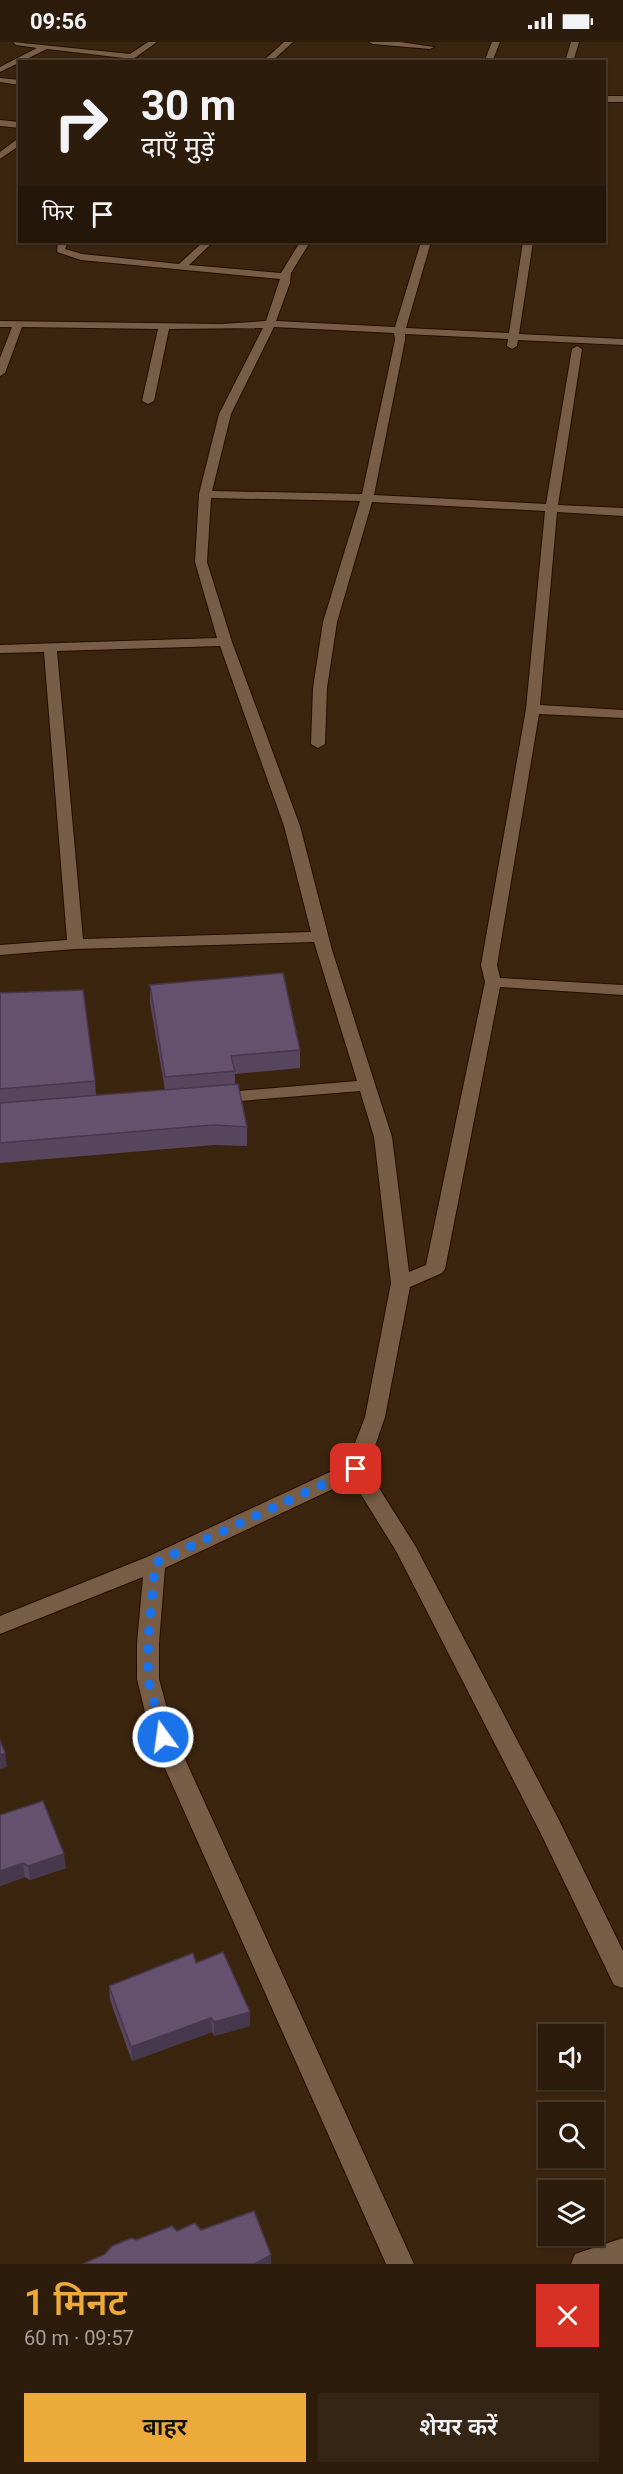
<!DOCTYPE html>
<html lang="hi">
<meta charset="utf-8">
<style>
:root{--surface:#2d1c0b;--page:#352514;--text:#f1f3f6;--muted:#a7a19d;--line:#483a2c;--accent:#ebaa39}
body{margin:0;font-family:Roboto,"Noto Sans Devanagari",sans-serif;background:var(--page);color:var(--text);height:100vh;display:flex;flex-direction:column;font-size:22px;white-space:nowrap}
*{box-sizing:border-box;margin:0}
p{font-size:20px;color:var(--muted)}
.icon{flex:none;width:33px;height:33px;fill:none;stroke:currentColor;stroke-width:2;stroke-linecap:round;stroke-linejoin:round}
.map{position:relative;height:2222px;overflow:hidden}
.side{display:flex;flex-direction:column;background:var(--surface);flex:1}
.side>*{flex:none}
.guide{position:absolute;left:18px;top:18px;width:588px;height:183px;border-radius:0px;box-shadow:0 2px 4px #0004,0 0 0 2px var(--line);background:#2d1c0b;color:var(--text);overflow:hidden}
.tools{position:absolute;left:538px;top:1982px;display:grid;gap:12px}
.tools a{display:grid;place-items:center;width:66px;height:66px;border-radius:0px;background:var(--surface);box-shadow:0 2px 4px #0004,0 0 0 2px var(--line);font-size:30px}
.pin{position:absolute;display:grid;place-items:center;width:51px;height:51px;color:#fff;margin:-26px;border-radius:12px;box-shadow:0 3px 9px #0006}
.me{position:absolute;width:66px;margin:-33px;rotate:346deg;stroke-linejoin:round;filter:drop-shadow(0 0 4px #0008)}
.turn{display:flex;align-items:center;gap:21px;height:126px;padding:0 24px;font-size:27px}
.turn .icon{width:78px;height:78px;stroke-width:2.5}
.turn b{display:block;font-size:42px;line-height:51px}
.then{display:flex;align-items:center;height:57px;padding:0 24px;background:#0003;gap:12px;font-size:22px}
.round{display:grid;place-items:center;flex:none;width:63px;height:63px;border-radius:0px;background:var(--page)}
.overview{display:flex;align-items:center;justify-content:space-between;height:102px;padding:0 24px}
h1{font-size:36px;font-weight:600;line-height:45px;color:var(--accent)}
.action{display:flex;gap:12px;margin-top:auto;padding:12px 24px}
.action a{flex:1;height:69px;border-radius:0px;background:var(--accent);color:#111;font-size:24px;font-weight:600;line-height:69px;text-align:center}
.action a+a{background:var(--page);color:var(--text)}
.status{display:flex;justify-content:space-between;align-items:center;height:42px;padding:0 30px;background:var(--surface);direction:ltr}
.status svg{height:16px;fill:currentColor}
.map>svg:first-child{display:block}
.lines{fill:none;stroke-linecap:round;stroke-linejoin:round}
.minor-casing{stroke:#230d00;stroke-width:2}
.minor{fill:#795e47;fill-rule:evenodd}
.wall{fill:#58465f}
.shaded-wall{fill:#47394d}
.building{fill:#66516e;stroke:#47394d;stroke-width:1.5}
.route{stroke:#1a73e8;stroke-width:10;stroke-dasharray:0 18}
</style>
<div class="status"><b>09:56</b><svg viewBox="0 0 49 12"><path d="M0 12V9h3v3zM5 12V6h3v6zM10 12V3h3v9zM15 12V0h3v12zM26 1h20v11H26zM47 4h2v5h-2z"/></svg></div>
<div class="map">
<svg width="623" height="2222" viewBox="0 0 623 2222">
<rect width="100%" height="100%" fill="#3c250f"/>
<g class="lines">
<g class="minor-casing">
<path id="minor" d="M13,0l117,12 18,-12h9l-28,20h-10l5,-4 -77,-9 -47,23v-5l37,-19 -21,-3z
M284,0h9l-22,20h-9z
M369,0h31l34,5 -4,2 -57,-5z
M492,0h8l-8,20h-8z
M571,0h8l-6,20h-8z
M0,36l20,2v5l-20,-3z
M604,54h19v6h-19z
M0,78l20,2v6l-20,-2z
M20,95v8l-20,14v-7z
M58,200h10l-3,7 17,5 97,10 24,-22h10l-24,23 92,8 19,-31h10l-19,31 -1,10 -14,38 119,6 26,-85h10l-25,86 103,5 14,-91h10l-14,92 104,5v6l-105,-5 -1,6 -5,3 -5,-3 1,-7 -103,-5v6l-31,155 172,9 26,-155 5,-3 5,3 -24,156 65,3v8l-66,-4 -17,193 83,5v8l-84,-4 -42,251 3,13 123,7v10l-123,-8 -55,282 -3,4 -32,14 -25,130 -18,52 49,78 143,273 64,131v37l-9,-3 -74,-153 -144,-281 -44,-71 -187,88 -6,75v36l16,58 239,527h-28l-235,-527 -14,-58v-36l6,-66 -143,57v-18l147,-59 200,-93 18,-47 26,-134 -17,-146 -14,-46 -144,12 -6,-1 -3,-4 3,-4 6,-1 141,-12 -43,-139 -239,7 -75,6v-10l67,-5 -23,-288 -44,1v-8l217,-7 -22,-76 4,-68 20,-80 44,-86 -94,1 -15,72 -6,3 -6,-3 16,-72 -136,-2 -17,46 -5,3v-18l12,-31h-12v-6l222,3 44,-3 14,-42 -199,-19 -24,-8zM274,285l120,6 1,7 -33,154 -150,-3 19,-77zM211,456l149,3 -37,121 -10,66 -2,56 7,4 7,-4 2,-56 10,-66 35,-120 173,9 -19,198 -45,256 4,17 -59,283 -17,7 -17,-135 -60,-187 -32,-124 -68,-184 -25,-80zM220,604l64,180 27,106 -228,7 -26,-288z
M623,2196v26h-52l4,-10z"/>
</g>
<use href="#minor" class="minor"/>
</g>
<path class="wall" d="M150,943l150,65v18l-65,6v10l12,43v19l-33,-1 -214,18v-170l95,88 1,14 69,-5 -15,-87z
M0,1773l66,53 -36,12 -5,-3 -25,9z
M196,1921l54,49v14l-36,10 -2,-4 -80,29 -22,-61 -1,-14z"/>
<path class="shaded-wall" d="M5,1711l2,14 -7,2v-14z
M64,1812l2,14 -36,12 -2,-14z
M23,1821l2,14 -25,9v-15z
M250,1970v14l-36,10v-14z
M211,1976l1,14 -80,29 -1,-14z
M271,2213v9h-17z"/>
<path class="building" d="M283,931l17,77 -69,6 4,15 -70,6 -15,-92z
M83,948l12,91 -95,8v-96z
M238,1042l9,43 -34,-2 -213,18v-40z
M0,1698l5,13 -5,2z
M43,1759l21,53 -36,12 -5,-3 -23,8v-56z
M223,1910l27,60 -36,10 -3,-4 -80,29 -22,-61 84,-33 3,10z
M254,2169l17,44 -17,9h-171l22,-10 7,-8 20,-8 4,2 36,-14 5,5 18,-8 6,7z"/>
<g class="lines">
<path class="route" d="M163,1695l-15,-58v-36l7,-80 201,-94"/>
</g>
</svg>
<div class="tools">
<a><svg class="icon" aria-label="sound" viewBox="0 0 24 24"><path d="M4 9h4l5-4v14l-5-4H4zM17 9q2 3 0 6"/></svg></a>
<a><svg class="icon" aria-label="search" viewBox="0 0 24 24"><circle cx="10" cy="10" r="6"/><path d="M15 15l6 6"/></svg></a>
<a><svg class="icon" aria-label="layers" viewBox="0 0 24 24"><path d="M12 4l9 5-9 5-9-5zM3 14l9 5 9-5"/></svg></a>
</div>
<div class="pin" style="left:356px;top:1427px;background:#d93025"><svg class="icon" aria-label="arrive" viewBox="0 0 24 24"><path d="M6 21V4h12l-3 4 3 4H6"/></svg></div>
<svg class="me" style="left:163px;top:1695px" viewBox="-20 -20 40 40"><circle r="17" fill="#1a73e8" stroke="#fff" stroke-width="3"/><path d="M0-11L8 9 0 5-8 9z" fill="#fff"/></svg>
<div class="guide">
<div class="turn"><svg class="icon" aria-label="right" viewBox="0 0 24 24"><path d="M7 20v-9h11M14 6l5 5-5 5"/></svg><div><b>30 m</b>दाएँ मुड़ें</div></div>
<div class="then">फिर<svg class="icon" aria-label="arrive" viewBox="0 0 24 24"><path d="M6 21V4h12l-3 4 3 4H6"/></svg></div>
</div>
</div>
<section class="side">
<div class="overview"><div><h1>1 मिनट</h1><p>60 m · 09:57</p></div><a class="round" style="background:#d93025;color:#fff"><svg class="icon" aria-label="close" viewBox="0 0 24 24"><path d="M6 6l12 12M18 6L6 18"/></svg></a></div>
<div class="action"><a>बाहर</a><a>शेयर करें</a></div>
</section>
